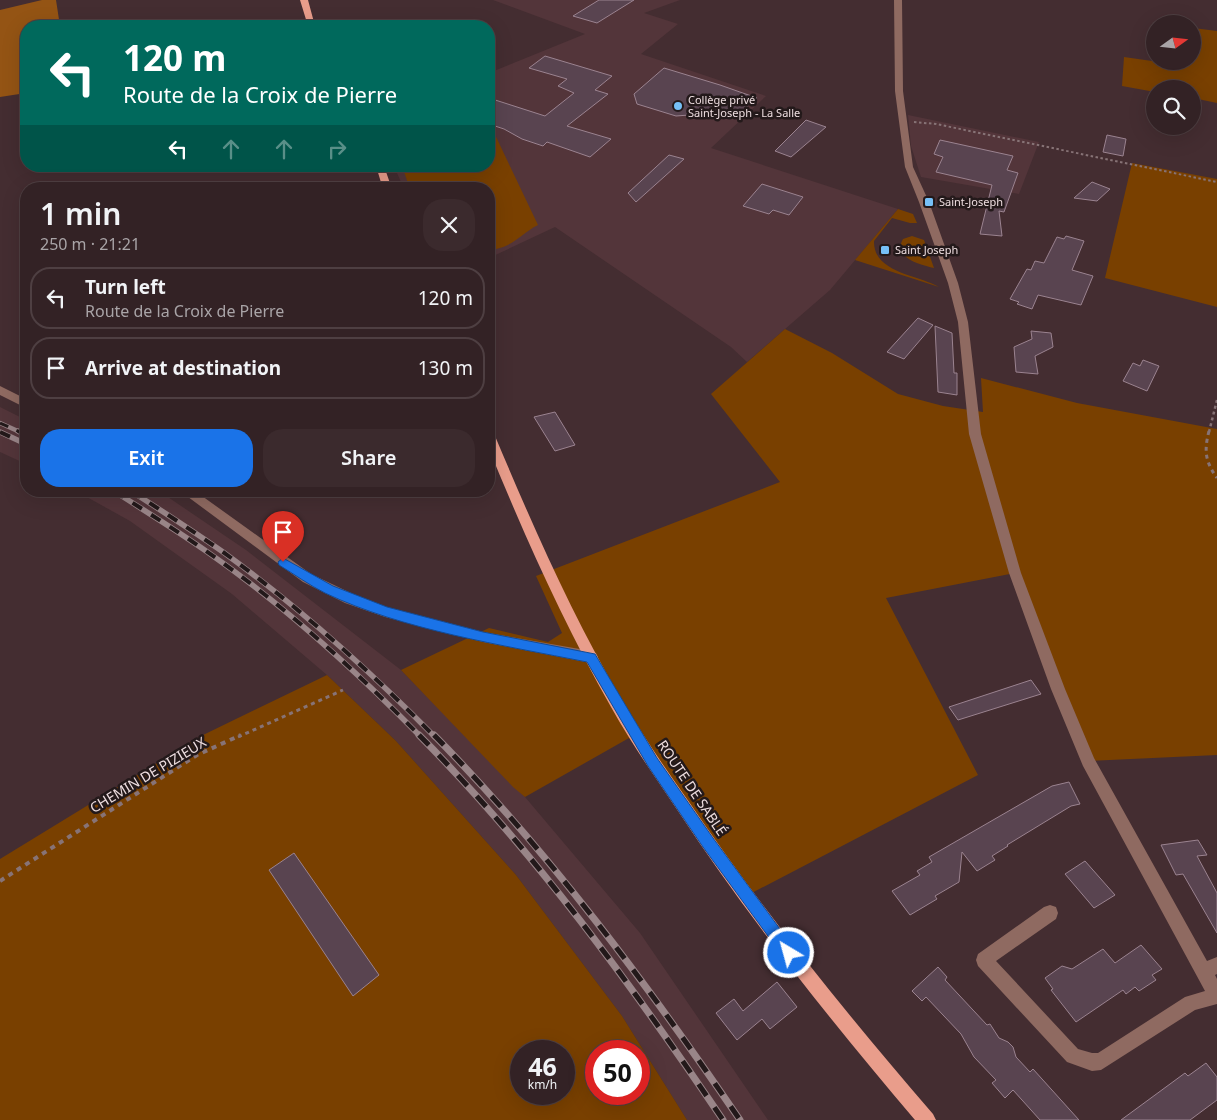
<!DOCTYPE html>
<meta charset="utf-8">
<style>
:root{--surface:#332225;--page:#3b2a2d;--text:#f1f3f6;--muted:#a9a4a7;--line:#4e3f42;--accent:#1a73e8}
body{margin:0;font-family:"Noto Sans",sans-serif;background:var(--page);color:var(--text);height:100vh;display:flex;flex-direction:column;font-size:19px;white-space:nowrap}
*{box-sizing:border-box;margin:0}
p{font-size:16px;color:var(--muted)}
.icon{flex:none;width:28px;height:28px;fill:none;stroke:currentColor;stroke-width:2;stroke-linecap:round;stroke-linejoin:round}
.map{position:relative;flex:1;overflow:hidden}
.side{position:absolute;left:20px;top:182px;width:475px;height:315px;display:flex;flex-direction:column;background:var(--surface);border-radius:20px;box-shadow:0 5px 20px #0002,0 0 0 1px var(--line)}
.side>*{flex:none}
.top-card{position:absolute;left:20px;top:20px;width:475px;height:152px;border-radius:20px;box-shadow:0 5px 20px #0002,0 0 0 1px var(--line);background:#00695c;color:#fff;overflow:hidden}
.needle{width:32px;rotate:75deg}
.controls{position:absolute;left:1146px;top:15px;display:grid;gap:10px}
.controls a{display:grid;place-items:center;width:55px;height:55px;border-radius:50%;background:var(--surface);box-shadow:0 5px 20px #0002,0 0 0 1px var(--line);font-size:25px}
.speed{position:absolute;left:510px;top:1040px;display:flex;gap:10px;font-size:25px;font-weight:700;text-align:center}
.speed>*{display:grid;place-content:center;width:65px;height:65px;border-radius:50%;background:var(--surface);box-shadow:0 5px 20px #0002,0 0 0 1px var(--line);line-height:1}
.speed small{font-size:12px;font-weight:400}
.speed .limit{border:8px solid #d22;background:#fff;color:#111}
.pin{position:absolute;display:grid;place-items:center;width:42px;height:42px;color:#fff;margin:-51px -21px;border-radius:50% 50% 50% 0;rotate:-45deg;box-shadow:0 0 5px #0007}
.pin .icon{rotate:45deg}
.me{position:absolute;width:55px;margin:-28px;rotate:323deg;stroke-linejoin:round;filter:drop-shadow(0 0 4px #0008)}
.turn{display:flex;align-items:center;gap:18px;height:105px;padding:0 20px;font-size:22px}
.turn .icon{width:65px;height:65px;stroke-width:2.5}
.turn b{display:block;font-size:35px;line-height:42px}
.lanes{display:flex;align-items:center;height:48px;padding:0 20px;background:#0003;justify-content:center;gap:25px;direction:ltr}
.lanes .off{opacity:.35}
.round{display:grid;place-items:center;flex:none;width:52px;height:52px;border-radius:20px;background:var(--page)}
.head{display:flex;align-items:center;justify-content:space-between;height:85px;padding:0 20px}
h1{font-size:30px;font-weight:600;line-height:38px}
.primary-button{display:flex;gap:10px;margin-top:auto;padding:10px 20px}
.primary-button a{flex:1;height:58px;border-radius:20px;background:var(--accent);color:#fff;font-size:20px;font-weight:600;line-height:58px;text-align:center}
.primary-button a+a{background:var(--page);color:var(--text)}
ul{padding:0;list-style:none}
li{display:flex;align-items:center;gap:15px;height:62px;margin:0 10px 8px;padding:0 10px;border:2px solid var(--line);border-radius:20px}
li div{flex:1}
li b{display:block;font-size:19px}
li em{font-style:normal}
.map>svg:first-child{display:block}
.built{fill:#53353a}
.green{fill:#794000;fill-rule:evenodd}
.forest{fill:#945414}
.building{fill:#594450;stroke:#9b8390}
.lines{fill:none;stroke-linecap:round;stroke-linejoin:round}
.path-far3{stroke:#877376;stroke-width:2;stroke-dasharray:2.5 2.5;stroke-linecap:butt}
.path-far2{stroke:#877376;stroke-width:2.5;stroke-dasharray:3 3;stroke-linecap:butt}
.path-far1{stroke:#877376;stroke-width:3;stroke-dasharray:4 4;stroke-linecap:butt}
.path{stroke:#877376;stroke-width:4;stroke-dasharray:5 5;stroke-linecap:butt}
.minor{fill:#8f6a61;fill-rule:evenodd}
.major{fill:#e99d8b;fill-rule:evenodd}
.rail-far2-casing{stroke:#998588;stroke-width:4.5}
.rail-far1-casing{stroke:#998588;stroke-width:5.5}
.rail-casing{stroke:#998588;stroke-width:7}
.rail-far2{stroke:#23191a;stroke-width:3;stroke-dasharray:9;stroke-linecap:butt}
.rail-far1{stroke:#23191a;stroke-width:4;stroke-dasharray:11;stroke-linecap:butt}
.rail{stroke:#23191a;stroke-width:5;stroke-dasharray:14;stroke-linecap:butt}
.route{fill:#1a73e8;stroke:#114b97}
.poi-dot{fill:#76c0f7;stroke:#23191a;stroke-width:2}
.labels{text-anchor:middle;stroke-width:5;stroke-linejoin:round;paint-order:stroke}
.far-poi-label{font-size:11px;fill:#eedee0;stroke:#23191a;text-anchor:start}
.street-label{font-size:14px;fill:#eedee0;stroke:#23191a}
</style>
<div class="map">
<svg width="1217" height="1120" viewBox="0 0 1217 1120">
<rect width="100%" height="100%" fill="#442d31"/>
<path class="built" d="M493,0h187l-36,13 34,11 -37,30 125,42 -55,52 187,61 -68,81 -83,72 -16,-15 -176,-120 -66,31v-69h-85l-10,-23h95v-93l96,-39z
M908,115l131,27 -20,52 -98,-17 -10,-31z
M0,407l26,13v44l-26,-12z
M76,491h83l87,59 155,120 124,127 115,136 128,187h-81l-65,-104 -106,-141 -120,-134 -69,-66 -95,-81 -102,-73z"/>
<path class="green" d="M1193,28l24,3v72l-24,-5 -1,-9h-37v3l-33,-6 2,-29 42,6v-2h26z
M489,122l49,103c-18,9 -25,23 -49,25v-61h-79l-8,-23h87z
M1132,163l85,16v128l-112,-29z
M898,209l15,5 4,9h-7l-18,-5 -18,23c-1,32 45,34 65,46l-84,-27z
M912,236l12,4 10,28c-13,-3 -42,-10 -31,-29z
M785,329l47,24 66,41 45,12 40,6 -2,-34 96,25 140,26v326l-129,6 -73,-188 -129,25 92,177 -232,121 -117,-158 -104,59 -12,-10 -112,-117 88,-42 59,14 14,-9 -26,-57 244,-94 -69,-88z
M327,675l69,66 120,134 106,141 65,104h-687v-261l201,-123zM521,1051h43v43h-43zM596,1051h43v43h-43z"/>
<path class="forest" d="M42,0h14l4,26h-34v67l-26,4v-87z"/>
<path class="building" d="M599,0h35l-37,23 -24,-7z
M545,56l67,20 -17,14 13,4 -41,32 44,13 -21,18 -43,-15 -4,4 -21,-7 -18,-10 -15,-5v-26l56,18 29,-23 -16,-7 9,-7 -38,-11z
M664,68l56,17 37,13 -15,13 -66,5 -39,-12 -3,-10z
M806,120l20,7 -35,30 -16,-6z
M1107,135l19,4 -3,17 -20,-4z
M940,140l73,16 -6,14 11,3 -14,39 -5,-1 3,25 -22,-2 12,-49 -56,-13 7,-15 -9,-3z
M669,155l15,4 -48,43 -8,-9z
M1092,182l18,7 -13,12 -23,-3z
M762,184l41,13 -14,18 -16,-5 -4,4 -26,-8z
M1066,236l18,5 -12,29 21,6 -12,29 -43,-10 -6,14 -15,-5 2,-2 -9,-3 17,-30 4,1 4,-9 9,2 13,-26 7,2z
M918,318l15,7 -29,34 -17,-7z
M935,326l17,7 2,40h3v22l-19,-3z
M1031,331l20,2 2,14 -18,9 3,18 -22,-2 -2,-25 18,-8z
M1143,360l16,6 -12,25 -24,-10 10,-18 7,3z
M555,412l20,33 -20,6 -21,-34z
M1031,680l10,14 -83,26 -9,-13z
M1069,782l11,22 -9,2 -64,39 1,1 -16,10 3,4 -18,11 -15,-19 -3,30 -24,14 2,3 -27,16 -18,-24 28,-16 -3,-4 15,-9 -3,-5 123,-71z
M1198,840l9,15 -10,1 20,37v40l-34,-59 -7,1 -15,-30z
M294,853l85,122 -26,21 -84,-126z
M1085,861l30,34 -21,13 -29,-34z
M1141,945l21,24 -10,6 4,5 -17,11 -4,-4 -9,7 -3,-4 -47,32 -25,-32 2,-1 -8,-11 17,-12 10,3 31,-20 12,14z
M938,967l9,10 -2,3 42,45 3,-1 9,14 9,4 5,5 3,10 14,15 3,-3 46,51h-39l-27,-30 -8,8 -13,-15 4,-3 -22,-23 -13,-23 -35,-37 -4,4 -10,-10z
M777,982l20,25 -27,22 -8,-10 -25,21 -21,-27 18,-14 9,12z
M1206,1063l11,14v23l-27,20h-69l64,-47 3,3z"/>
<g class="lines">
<path class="path-far3" d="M914,122l22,2 281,58"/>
<path class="path-far2" d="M1209,432l8,-32"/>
<path class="path-far1" d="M1209,431c-5,20 -4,30 8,47
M238,737l105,-47"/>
<path class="path" d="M0,881l197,-126 44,-20"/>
<path class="minor" d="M894,0h8l1,91 10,76 16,35 29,81 10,39 13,112 40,139 44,116 29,69 113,203 10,-4v17l-2,1 2,4v25l-22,6 -94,60 -9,1 -25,-9 -89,-96 -2,-6 2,-6 66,-47 6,-2 6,2 2,6 -2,6 -60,42 82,88 14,4h6l87,-56 20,-6 -122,-225 -32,-77 -42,-116 -40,-139 -11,-112 -10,-39 -29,-81 -14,-35 -10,-76z
M0,386l26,13v9l-26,-13z
M180,491h15l116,83 44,21 31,12 97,25 108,19 5,2 2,4 -2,4 -5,2 -108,-21 -98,-25 -40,-14 -42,-21z"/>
<path class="major" d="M300,0h8l7,26h-7z
M376,166h8l8,23h-9z
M489,432l6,4c38,90 77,180 127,264 20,34 42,67 65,99 75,111 159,214 246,315l3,6h-21c-84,-99 -165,-200 -237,-309 -23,-34 -47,-68 -67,-104 -47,-83 -86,-170 -122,-258z"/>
<g class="rail-far2-casing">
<path id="rail-far2" d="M0,423l20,9"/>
</g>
<g class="rail-far1-casing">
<path id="rail-far1" d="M18,431l8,4
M0,432l26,12
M114,491c31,20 62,39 92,60 78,54 148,118 215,186
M131,491c31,20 62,40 92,61 76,55 146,118 212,185"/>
</g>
<g class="rail-casing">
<path id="rail" d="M419,735c116,117 212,249 304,385
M434,735c116,118 213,249 306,385"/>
</g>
<use href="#rail-far2" class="rail-far2"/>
<use href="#rail-far1" class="rail-far1"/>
<use href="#rail" class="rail"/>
</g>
<path class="route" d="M283,558l50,28 54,21 96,25 112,22 62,104 56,80 81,110 3,5 -3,5 -5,2 -5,-2 -81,-111 -55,-81 -61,-104c-85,-17 -184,-32 -262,-69 -16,-8 -31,-19 -46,-28l-1,-3z"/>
<g class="poi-dot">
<circle cx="678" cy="106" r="5"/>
<rect x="924" y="197" width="10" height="10" rx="2.5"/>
<rect x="880" y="245" width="10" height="10" rx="2.5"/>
</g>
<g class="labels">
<g class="far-poi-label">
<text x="688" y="104">Collège privé<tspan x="688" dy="13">Saint-Joseph - La Salle</tspan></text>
<text x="939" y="206">Saint-Joseph</text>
<text x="895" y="254">Saint Joseph</text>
</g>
<g class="street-label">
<text transform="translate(148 775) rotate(-31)" y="5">CHEMIN DE PIZIEUX</text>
<text transform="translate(692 788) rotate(56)" y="5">ROUTE DE SABLÉ</text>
</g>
</g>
</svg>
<div class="controls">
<a><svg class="needle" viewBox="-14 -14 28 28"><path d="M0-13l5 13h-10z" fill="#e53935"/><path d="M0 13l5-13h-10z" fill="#a9a4a7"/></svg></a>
<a><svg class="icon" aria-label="search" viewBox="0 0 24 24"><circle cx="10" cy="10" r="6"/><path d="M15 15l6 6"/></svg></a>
</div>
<div class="speed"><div>46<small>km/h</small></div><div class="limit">50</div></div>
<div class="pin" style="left:283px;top:562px;background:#d93025"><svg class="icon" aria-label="arrive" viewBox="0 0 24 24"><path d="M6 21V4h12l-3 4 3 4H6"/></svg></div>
<svg class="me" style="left:789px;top:953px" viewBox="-20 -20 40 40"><circle r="17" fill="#1a73e8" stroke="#fff" stroke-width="3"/><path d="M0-11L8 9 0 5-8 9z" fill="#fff"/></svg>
<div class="top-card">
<div class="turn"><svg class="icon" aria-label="left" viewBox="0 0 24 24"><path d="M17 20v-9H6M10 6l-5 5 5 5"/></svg><div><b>120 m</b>Route de la Croix de Pierre</div></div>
<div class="lanes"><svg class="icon" aria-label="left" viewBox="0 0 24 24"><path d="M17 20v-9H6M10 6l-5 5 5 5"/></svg><svg class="icon off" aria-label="ahead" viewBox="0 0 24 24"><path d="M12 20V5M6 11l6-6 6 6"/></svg><svg class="icon off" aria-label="ahead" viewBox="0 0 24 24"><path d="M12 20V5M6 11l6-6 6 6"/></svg><svg class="icon off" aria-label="right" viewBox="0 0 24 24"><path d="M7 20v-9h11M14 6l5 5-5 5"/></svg></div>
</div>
<section class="side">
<div class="head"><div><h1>1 min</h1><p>250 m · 21:21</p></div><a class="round"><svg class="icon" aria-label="close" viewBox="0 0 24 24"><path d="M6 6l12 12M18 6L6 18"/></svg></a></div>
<ul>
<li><svg class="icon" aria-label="left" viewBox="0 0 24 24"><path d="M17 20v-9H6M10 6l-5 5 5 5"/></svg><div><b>Turn left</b><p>Route de la Croix de Pierre</p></div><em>120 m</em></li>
<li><svg class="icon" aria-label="arrive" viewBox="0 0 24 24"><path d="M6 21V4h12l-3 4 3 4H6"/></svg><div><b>Arrive at destination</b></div><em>130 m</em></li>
</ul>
<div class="primary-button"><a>Exit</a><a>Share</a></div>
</section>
</div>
